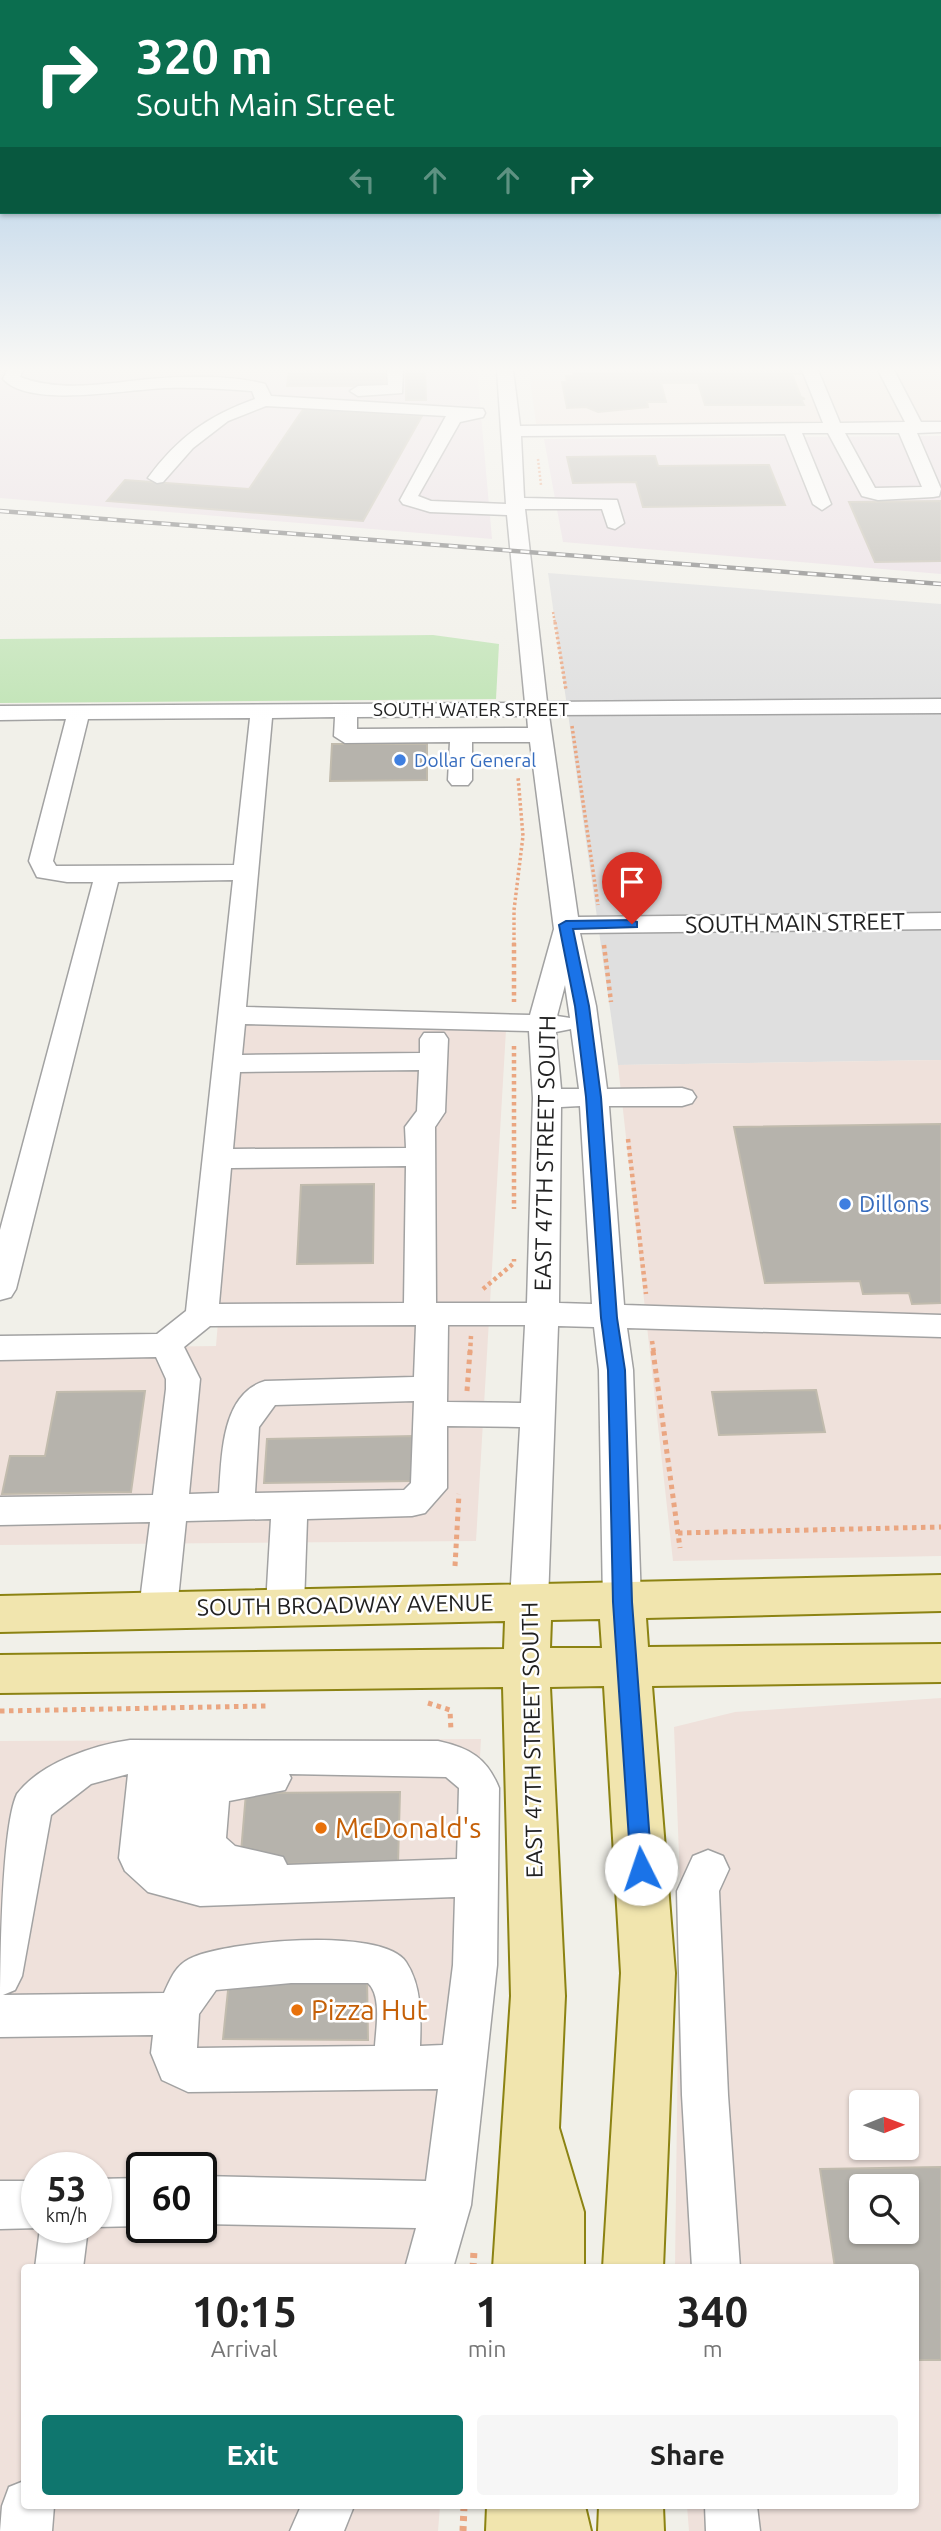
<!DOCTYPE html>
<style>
:root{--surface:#fff;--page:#f6f6f6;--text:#222;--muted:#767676;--accent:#0f766e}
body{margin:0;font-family:Ubuntu,sans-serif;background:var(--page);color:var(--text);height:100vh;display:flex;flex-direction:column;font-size:26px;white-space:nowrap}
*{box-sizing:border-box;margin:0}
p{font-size:23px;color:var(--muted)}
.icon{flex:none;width:38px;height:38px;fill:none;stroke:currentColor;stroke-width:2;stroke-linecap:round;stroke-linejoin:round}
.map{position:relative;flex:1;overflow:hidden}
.panel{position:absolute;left:21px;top:2264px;width:898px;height:245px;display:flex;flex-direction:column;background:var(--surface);border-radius:7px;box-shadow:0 2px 5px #0004}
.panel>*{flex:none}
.guide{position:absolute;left:0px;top:0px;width:942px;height:214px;box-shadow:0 2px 5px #0004;background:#0b6e4f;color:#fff;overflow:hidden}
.needle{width:46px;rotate:89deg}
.buttons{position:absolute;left:849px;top:2090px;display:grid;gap:14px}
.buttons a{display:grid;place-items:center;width:70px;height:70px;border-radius:7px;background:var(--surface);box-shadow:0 2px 5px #0004;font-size:35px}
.speed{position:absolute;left:21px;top:2152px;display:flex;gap:14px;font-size:35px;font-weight:700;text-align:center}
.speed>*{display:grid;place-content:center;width:91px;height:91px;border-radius:50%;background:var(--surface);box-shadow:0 2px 5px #0004;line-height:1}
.speed small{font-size:18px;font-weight:400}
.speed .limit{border:4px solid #111;border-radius:10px;background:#fff;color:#111}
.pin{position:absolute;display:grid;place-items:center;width:60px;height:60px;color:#fff;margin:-72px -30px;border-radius:50% 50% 50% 0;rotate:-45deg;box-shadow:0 0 7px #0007}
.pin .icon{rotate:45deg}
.me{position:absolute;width:77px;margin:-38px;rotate:356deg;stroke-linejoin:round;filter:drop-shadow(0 0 5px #0008)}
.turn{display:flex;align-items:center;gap:24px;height:147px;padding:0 21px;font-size:32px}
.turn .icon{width:91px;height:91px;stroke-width:2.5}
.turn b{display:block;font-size:49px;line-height:60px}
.lanes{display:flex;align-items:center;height:66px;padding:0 21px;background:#0003;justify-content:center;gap:35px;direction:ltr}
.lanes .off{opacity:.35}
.eta{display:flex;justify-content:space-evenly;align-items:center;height:119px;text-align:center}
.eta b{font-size:42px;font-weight:700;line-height:49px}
.primary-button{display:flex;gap:14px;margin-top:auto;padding:14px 21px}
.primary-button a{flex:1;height:80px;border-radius:7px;background:var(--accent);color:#fff;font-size:28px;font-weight:700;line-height:80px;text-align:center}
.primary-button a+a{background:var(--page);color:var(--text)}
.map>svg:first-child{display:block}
.residential{fill:#dfdfdf}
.commercial{fill:#efe1db;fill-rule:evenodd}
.industrial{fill:#e9dce3}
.grass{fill:#c1e4b6}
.building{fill:#b6b3ac;stroke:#c1bbad;stroke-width:2;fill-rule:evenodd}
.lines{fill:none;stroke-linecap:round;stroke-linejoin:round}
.minor-casing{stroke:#a2a2a2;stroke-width:3}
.major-casing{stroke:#8c8313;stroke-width:4}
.path-far4{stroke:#eaa681;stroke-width:2.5;stroke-dasharray:2 2;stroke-linecap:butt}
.path-far3{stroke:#eaa681;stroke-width:3.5;stroke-dasharray:2.5 2.5;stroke-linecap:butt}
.path-far2{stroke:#eaa681;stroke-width:4.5;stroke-dasharray:3.5 3.5;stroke-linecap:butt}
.path-far1{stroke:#eaa681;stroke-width:5;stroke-dasharray:4.5 4.5;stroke-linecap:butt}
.path{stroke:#eaa681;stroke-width:7;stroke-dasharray:5 5;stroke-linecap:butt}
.minor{fill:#fff;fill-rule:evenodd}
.major{fill:#f1e5ae;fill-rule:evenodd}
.rail-casing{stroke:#6f6f6f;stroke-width:4.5}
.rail{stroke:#fff;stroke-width:2.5;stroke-dasharray:9;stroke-linecap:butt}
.route{fill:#1a73e8;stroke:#114b97;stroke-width:2}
.shop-dot{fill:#3f7fe0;stroke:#fff;stroke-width:2.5}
.food-dot{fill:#e8710a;stroke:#fff;stroke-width:2.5}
.labels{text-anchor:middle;stroke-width:5;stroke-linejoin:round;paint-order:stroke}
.far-street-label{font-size:19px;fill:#212121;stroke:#fff}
.far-shop-label{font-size:19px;fill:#366cbe;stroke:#fff;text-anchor:start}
.street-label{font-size:23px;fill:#212121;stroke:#fff}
.shop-label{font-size:23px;fill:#366cbe;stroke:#fff;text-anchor:start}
.near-food-label{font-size:28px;fill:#c56008;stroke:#fff;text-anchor:start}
</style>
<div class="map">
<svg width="941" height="2531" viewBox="0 0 941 2531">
<rect width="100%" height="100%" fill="#f1f0e9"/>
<path class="residential" d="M548,573l393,31v456l-323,5z"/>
<path class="commercial" d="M529,370h412v51l-405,3z
M244,1008l263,5 -31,528 -476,4v-196l216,-3z
M941,1060v496l-268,5 -55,-496z
M941,1698v833h-252l-2,-25h228v-238h-240l5,-387 -6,-154 61,-15zM861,2102h45v45h-45zM861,2186h45v45h-45z
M481,1739l-29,529h-428v238h416l-2,25h-438v-790zM37,2168h59v60h-59zM142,2168h59v60h-59z"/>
<path class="industrial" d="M0,370h477l15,169 -492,-41z
M941,436v138l-378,-32 -19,-103z"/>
<path class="grass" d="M433,635l66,9 -3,55 -496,4v-64z"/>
<path class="building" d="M289,370h96v16h-98z
M406,370h19l1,30h-20z
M800,370l2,4h-10l9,23 4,2h-4l3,6h-99l-7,-22h-37l5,19h-19l1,5 -50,5 -12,-5 -19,1 -5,-26h5l-1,-6h8l-1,-3z
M304,408l118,8 -59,105 -256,-20 18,-21 124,9z
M655,456l3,10 111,-1 16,40 -142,2 -7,-25 -63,1 -6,-26z
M941,501v60l-66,1 -26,-60z
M332,744h95v36l-97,1z
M941,1124v179l-29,1 -3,-11 -46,1 -3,-13 -95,2 -31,-156z
M374,1184l-1,79 -76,1 4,-79z
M816,1390l9,42 -106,3 -7,-43z
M145,1391l-14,101 -129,2 8,-38h35l12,-64z
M413,1436v45l-149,2 3,-44z
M400,1792l-2,71 -158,1 6,-71z
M367,1977l1,63 -145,-1 6,-58z
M941,2167v193h-26v-92h-80l-15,-99zM861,2186h45v45h-45z"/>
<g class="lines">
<g class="minor-casing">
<path id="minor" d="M7,370h16l-3,7c42,16 86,6 130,2 36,-3 80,-4 115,5l6,12 212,13 2,4 -2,4 -23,5 -42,74 13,5 75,3 -9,-134h16l7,56 303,-3 -21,-53h16l22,53 65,-1 -27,-52h16l27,52h20v10l-24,1 24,56 -2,7 -6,1 -55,3 -16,-4 -34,-63h-26l29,71 -9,6 -9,-6 -28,-70 -264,2 3,62 93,2 7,23 -9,6 -7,-2 -6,-18h-77l22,193 394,-3v14l-392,2 29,202 363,-4v16l-361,4 16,73 11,83 75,-1 10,3 4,6 -4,6 -10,3h-73l15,199 317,10v22l-314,-9 6,42 8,232 -6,10 -13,5 -13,-5 -6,-10 -4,-232 -5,-43 -36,-1 -10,275 -6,10 -13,5 -13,-5 -6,-10 10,-174 -73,-1v62l-22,25 -13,3 -105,3 -3,86 -6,10 -13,5 -13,-5 -6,-10 5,-86 -85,2 -9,88 -6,11 -13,4 -13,-4 -6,-11 11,-87 -150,3v-28l153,-2 13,-106v-10l-10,-22 -156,3v-24l157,-2 29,-23 47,-431 -115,2 -102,407 -5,8 -11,3v-70l93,-348h-26l-30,-5 -8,-16 37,-142 -66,1v-14l525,-3 -18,-188 -77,-3 -27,-8 -3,-4 46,-84 -180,-10 -38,15 -35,27 -30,34 -6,1 -9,-5c30,-41 60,-62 107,-79l-3,-8c-28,-2 -57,-4 -86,-3 -38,1 -136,21 -163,-9zM845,433h54l23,54 -47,1zM527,716l1,12 -171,1v-12zM335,717l-1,19 11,7 105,-1 -2,38 4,5h16l4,-5v-38h58l24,187 -24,86 -284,-8 26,-289zM250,718l-16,147 -178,1 -3,-5 35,-142zM565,985l5,33 -13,-2zM245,1024l284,7 4,67 -6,205h-91l-1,-176 10,-15 3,-73 -4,-6h-20l-4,6v14l-178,2zM571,1029l8,60h-18l-5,-57zM419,1070l-2,41 -12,16 1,21 -173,1 7,-77zM580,1106l12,198 -33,-1 2,-196zM406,1166l-2,137 -185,1 12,-136zM416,1325l-2,52 -149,4c-44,13 -43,75 -46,112l-30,1 11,-115 -16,-32 26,-21zM448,1325h77l-4,78 -74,-1zM414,1401l-3,82 -7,7 -149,3 4,-66 16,-22z
M387,370h16l-1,23 -44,3 -8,-5 8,-5 30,-1z
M130,1740l308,1c32,7 49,17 61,47l-2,177 -26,240 -18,63h-48l11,-40 -215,-4v-48l225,5 12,-92 -250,3 -26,-12 -11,-27 2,-18 -153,2c0,-49 0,-207 17,-243 23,-31 77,-49 113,-54zM128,1774l-9,84 6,13 23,21 52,14 255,-9 -2,68 -10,80 -23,1c1,-28 2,-60 -14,-84 -24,-36 -182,-21 -217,-3 -14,7 -19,21 -25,34l-161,2 12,-5 7,-14 29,-161 40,-31zM289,1774l157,3 13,11 -2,71 -170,6 -4,-8 -48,-11 -9,-8 3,-37 56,-11 6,-12zM291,1983h77c14,13 8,45 7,63l-178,2 2,-34 17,-24z
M708,1850l15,6 6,13 -10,22 9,204 12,173h-48l-10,-173 -5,-204 16,-35z
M142,2178v48l-46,1v-48z
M0,2181h37v47h3l-40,1z
M40,2228h48l-5,40h-48z
M24,2481v25h30l-2,25h-52l2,-25 7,-19z
M301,2506h53l-10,25h-54z
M705,2506h52l3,25h-54z"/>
</g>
<g class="major-casing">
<path id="major" d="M941,1575v36l-295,7 2,29 293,-3v38l-289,4 23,287 -12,295h-60l18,-295 -17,-287 -54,1 15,309 -6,132 25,84v56h-91l18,-272 -8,-309 -503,6v-38l504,-6 1,-28 -505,11v-36zM600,1619l2,29h-52l1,-28z
M487,2506h98l6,25h-105z
M599,2506h64l1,25h-66z"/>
</g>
<path class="path-far4" d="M538,459l3,26
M553,612l2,11"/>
<path class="path-far3" d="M555,622l11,68
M572,726l26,179
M514,945v-35l9,-74 -5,-59"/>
<path class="path-far2" d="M514,943v59
M604,945l7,57
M514,1046v163
M628,1139l18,155
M483,1289l31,-26v-4
M652,1341l2,12
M470,1353l1,-17"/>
<path class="path-far1" d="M653,1351l27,197
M467,1391l3,-40
M678,1533l263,-6
M455,1566l4,-72
M428,1703l22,7 1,21
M0,1711l266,-5"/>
<path class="path" d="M473,2268l1,-17
M463,2531l1,-25"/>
<use href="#minor" class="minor"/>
<use href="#major" class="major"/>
<g class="rail-casing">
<path id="rail" d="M0,511l941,73"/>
</g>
<use href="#rail" class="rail"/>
</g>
<linearGradient id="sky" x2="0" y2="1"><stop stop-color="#91bbe2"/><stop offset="0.51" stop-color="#f9f8f5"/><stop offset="1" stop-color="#f9f8f5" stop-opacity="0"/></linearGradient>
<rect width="941" height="724" fill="url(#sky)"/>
<path class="route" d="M632,920l5,2v5l-64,2 16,77 12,91 16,221 8,52 7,232 20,267 -3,7 -8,3 -7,-3 -3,-7 -18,-267 -5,-232 -7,-52 -15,-221 -11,-91 -16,-81 7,-4z"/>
<g class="shop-dot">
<circle cx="400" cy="760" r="7"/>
<circle cx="845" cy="1204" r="7"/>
</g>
<g class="food-dot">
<circle cx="321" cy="1828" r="7"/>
<circle cx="297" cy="2010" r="7"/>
</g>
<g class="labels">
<g class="far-street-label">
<text x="471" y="716">SOUTH WATER STREET</text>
</g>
<g class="far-shop-label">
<text x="414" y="767">Dollar General</text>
</g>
<g class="street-label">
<text transform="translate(795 923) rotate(-1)" y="8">SOUTH MAIN STREET</text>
<text transform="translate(545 1153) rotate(-89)" y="8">EAST 47TH STREET SOUTH</text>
<text transform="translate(345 1605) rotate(-1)" y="8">SOUTH BROADWAY AVENUE</text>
<text transform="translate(532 1740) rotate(-91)" y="8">EAST 47TH STREET SOUTH</text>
</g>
<g class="shop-label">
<text x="859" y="1212">Dillons</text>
</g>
<g class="near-food-label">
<text x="335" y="1838">McDonald's</text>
<text x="311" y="2020">Pizza Hut</text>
</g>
</g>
</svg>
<div class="buttons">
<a><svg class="needle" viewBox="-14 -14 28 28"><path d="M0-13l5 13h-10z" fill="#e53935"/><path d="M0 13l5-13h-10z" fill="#767676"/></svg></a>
<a><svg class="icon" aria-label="search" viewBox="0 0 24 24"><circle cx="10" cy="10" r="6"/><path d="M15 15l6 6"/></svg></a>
</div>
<div class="speed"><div>53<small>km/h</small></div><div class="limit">60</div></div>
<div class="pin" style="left:632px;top:924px;background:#d93025"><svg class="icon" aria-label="arrive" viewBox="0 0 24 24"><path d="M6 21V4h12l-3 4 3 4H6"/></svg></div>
<svg class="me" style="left:641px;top:1869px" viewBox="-20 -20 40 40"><circle r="19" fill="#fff"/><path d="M0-13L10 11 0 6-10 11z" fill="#1a73e8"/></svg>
<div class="guide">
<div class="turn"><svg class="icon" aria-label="right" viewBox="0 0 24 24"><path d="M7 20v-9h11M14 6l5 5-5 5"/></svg><div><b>320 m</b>South Main Street</div></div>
<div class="lanes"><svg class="icon off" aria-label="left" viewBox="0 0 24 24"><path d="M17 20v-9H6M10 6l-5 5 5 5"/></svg><svg class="icon off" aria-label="ahead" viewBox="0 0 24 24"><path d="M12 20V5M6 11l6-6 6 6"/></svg><svg class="icon off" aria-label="ahead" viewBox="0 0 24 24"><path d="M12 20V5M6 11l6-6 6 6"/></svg><svg class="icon" aria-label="right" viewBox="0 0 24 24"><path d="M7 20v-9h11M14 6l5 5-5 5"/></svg></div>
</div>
<section class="panel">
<div class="eta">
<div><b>10:15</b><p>Arrival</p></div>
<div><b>1</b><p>min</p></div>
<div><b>340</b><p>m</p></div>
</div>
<div class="primary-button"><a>Exit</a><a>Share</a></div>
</section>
</div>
